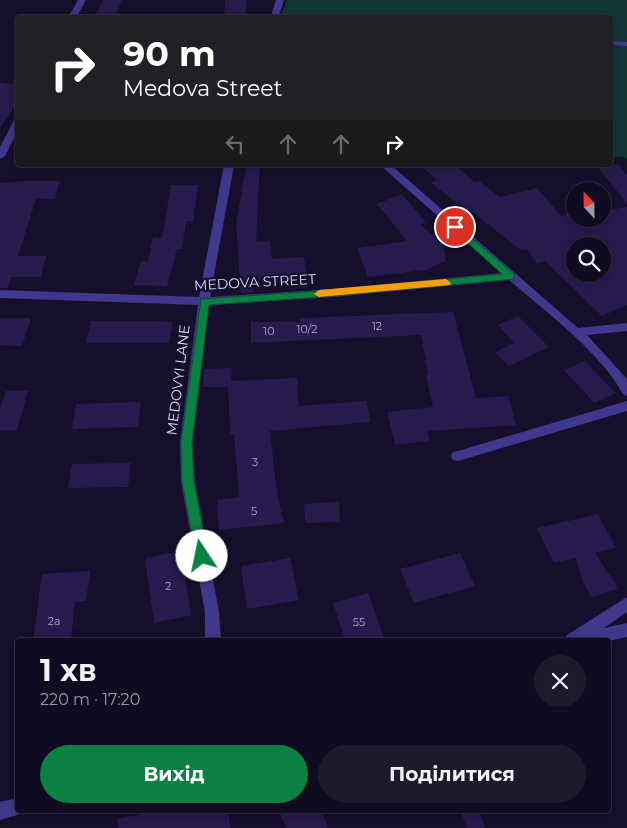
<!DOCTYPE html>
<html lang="uk">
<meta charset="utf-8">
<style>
:root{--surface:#100b20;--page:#1e192d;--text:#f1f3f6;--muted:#9c9ba5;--line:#302b3e;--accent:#0b8043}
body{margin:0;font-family:Montserrat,sans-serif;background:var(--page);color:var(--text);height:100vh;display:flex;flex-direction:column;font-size:19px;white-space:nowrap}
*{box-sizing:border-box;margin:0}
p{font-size:16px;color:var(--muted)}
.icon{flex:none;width:28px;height:28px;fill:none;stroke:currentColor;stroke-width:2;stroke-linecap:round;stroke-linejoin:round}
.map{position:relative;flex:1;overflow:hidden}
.side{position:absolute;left:15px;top:638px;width:596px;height:175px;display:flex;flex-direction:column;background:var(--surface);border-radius:5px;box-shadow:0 2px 12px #0003,0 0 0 1px var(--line)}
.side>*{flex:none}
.top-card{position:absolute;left:15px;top:15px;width:598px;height:152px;border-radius:5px;box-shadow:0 2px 12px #0003,0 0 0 1px var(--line);background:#202124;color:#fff;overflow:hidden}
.needle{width:32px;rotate:338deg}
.buttons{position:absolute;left:566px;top:182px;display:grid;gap:10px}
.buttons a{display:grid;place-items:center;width:45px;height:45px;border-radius:50%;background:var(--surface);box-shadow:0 2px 12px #0003,0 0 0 1px var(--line);font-size:25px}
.pin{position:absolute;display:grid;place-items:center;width:42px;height:42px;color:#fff;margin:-21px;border:2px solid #fff;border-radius:50%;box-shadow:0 1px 5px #0007}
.me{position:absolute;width:55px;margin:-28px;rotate:349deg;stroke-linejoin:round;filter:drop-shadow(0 0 4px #0008)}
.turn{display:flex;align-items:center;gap:18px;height:105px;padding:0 25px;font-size:22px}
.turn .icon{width:65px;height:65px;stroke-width:2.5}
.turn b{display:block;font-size:35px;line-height:42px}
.lanes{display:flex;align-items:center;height:48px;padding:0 25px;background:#0003;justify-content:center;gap:25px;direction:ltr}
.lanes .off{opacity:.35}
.round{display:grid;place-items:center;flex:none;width:52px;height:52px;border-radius:26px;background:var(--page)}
.summary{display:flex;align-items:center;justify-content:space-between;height:85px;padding:0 25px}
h1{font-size:30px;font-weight:700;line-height:38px}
.primary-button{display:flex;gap:10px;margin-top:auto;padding:10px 25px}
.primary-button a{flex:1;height:58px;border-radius:30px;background:var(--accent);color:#fff;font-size:20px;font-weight:700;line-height:58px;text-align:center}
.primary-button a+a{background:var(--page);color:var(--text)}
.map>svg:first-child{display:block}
.green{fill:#123535}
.building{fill:#271a4d;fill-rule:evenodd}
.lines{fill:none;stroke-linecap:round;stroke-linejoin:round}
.minor{fill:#3f388c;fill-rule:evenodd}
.route{fill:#0b8043;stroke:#07532c}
.slow{fill:#f59e0b}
.labels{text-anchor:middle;stroke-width:4.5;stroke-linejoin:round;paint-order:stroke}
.number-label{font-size:11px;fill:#b1a9d2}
.street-label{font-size:14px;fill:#dfd9ff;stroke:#150f2b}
</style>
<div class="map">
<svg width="627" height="828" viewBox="0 0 627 828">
<rect width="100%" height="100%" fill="#150f2b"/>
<path class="green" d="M287,0h340v160l-5,-4 -12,2v-140h-331z"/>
<path class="building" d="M103,0h19l-8,18h-20z
M225,0h21l-1,18h-21z
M0,83l18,1v18l-18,26z
M618,164l9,11v29l-29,-37z
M246,165h14l-4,77 14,-1 2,18 32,-2 3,19 -53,4 -1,12 -12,1 -5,-68z
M420,165h34l21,17 4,-1 21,16 37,-9 24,28 14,-3v6h27v-8l25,-4v98l-25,11 -57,-55 -8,2 -11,-14 -4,2 -51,-40 -3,1 -37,-29 6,-3zM575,246h27v28h-27z
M22,181h38l-5,18h-19l-18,57h28l-5,21h-30l-4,11h-7v-105z
M171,185h27l-5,36h-7l-4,28h-5l-10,37 -33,-1 7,-24h7l5,-24 9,1z
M402,194l24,28 -6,2 23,21 3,16 -21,9 -57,7 -11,-29 50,-7 -30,-37z
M453,312l23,86 32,-2 8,29 -89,6 3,10 -35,4 -8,-33 46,-5 -7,-32 2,-1 -7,-39 -170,8v-21h49v-4z
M518,316l31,31 -40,19 -14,-14 19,-9 -16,-18z
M0,318h31l-9,28 -22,-1z
M91,321h56l26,1 -4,21h-83z
M585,361l31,32 -22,10 -30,-33z
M232,368l-1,13 66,-3 2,28 68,-5 3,21 -100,9 7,62 7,30 -65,7 -2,-30 22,-3 -5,-63h-4l-2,-47h-25l1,-18z
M6,391h22l-11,39h-17v-21z
M141,402l-3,25 -66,2 4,-25z
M131,463l-3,24 -60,1 4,-24z
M339,502l1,20 -35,1 -1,-19z
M598,514l18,34 -21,5 23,35 -26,10 -9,-16 -7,-24 -22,5 -17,-35z
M181,551l10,64 -37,8 -9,-65z
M460,553l15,33 -61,17 -14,-34z
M290,558l9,42 -52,9 -6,-43z
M90,571l-4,30 -11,1 -4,38h-38l9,-66z
M368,593l17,47h-40l-12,-37z
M164,810h64l2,18h-112l-1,-9z
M279,810h42l7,18h-42z
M460,810h19l6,18h-18z"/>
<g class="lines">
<path class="minor" d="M78,0h8l-10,18h-8z
M276,0h8l-6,18h-8z
M610,41l17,1v4l-17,-1z
M18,117v13l-13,26 -5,3v-12l14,-27z
M224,165h10l-24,132 123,-8 169,-16 -122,-108h11l187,163 49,-5v8l-40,4 40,44v17l-4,-2c-22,-41 -78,-83 -114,-114l-176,17 -124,8 -17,138 3,39 24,130 2,28h-16v-28l-24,-130 -1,-39 18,-138 -198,-7v-8l199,7z
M627,401v10l-169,50 -5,-1 -2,-4 2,-4 5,-1z
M627,597v15l-23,16 23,-5v14l-18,4 -45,-1 3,-5z
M18,798v12h7l-1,3 -24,7v-18z"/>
</g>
<path class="route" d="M455,224l59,50v5l-181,17 -124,9 -17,138 2,39 14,74 -1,4 -5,2 -5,-2 -15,-78 -1,-39 20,-144 132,-9 169,-16 -50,-45v-4z"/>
<path class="slow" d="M446,279l5,4 -1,2 -131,12 -5,-3 5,-4z"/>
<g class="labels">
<g class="number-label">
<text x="377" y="330">12</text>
<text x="307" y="333">10/2</text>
<text x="269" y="335">10</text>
<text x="255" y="466">3</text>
<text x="254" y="515">5</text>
<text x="168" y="590">2</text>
<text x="54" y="625">2а</text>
<text x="359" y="626">55</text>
</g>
<g class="street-label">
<text transform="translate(255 282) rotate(-3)" y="5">MEDOVA STREET</text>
<text transform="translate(178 380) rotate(-83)" y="5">MEDOVYI LANE</text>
</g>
</g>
</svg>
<div class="buttons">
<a><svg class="needle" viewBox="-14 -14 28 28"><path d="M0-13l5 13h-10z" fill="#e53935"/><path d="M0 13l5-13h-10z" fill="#9c9ba5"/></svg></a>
<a><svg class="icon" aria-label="search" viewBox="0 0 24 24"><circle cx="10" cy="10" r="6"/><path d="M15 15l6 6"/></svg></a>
</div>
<div class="pin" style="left:455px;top:227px;background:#d93025"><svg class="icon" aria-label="arrive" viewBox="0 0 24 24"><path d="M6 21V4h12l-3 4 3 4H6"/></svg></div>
<svg class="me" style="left:202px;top:556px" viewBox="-20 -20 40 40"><circle r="19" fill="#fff"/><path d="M0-13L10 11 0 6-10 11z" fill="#0b8043"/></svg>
<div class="top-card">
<div class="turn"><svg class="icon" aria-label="right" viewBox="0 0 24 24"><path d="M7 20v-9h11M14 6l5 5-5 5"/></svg><div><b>90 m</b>Medova Street</div></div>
<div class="lanes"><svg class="icon off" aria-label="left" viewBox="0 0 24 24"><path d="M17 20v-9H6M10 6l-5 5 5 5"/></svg><svg class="icon off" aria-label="ahead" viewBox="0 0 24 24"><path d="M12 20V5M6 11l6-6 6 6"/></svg><svg class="icon off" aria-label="ahead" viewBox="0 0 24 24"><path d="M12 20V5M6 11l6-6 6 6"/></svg><svg class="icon" aria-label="right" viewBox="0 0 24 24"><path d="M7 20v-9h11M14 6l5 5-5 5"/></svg></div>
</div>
<section class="side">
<div class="summary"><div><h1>1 хв</h1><p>220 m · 17:20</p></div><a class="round"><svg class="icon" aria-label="close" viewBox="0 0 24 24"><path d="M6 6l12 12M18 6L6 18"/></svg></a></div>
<div class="primary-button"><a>Вихід</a><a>Поділитися</a></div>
</section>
</div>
